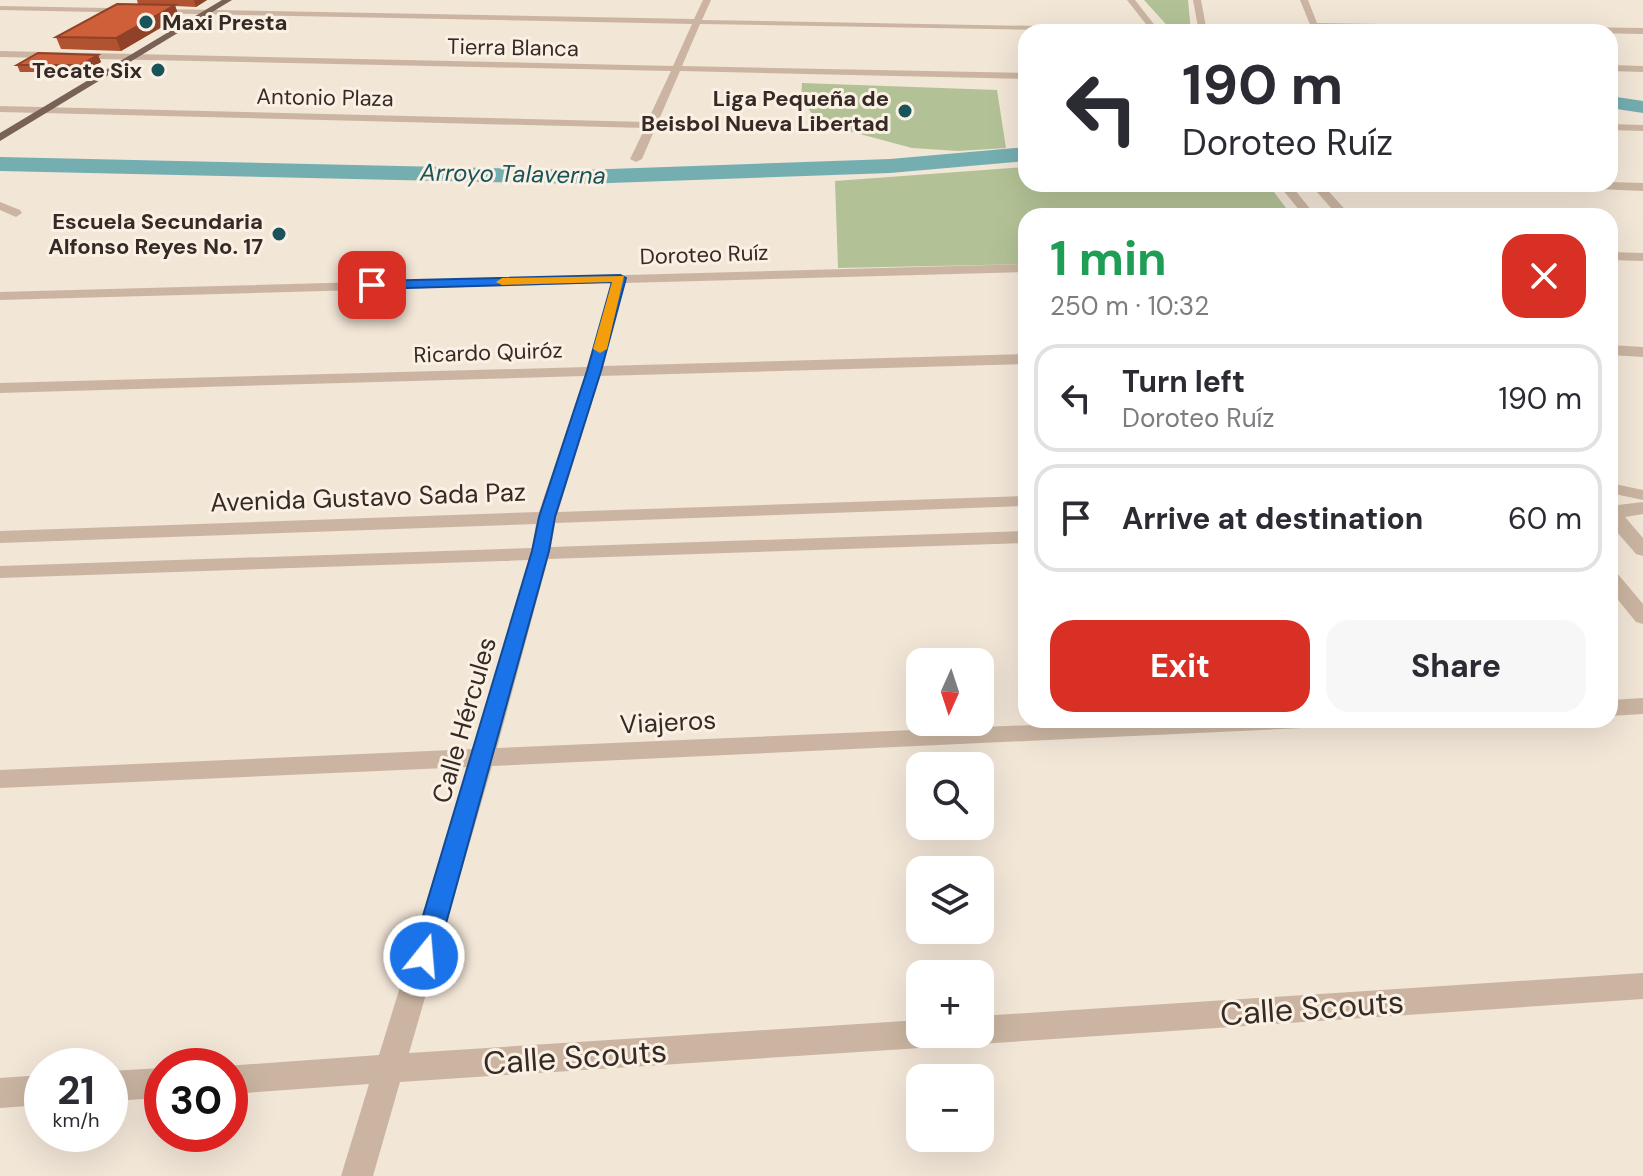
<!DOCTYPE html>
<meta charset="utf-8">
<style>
:root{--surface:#fff;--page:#f7f7f7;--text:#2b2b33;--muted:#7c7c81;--line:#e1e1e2;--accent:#d93025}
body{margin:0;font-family:"DM Sans",sans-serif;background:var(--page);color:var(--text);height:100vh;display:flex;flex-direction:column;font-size:30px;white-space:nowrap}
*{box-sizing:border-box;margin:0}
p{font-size:26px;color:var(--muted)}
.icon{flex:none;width:44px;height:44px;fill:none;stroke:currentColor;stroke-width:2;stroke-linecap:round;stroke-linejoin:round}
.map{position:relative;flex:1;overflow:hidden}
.side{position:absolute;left:1018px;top:208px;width:600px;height:520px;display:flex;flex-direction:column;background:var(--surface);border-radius:24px;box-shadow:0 8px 32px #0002}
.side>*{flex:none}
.banner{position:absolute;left:1018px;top:24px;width:600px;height:168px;border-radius:24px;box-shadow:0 8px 32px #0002;background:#fff;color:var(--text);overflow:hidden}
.needle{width:52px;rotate:183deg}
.tools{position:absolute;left:906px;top:648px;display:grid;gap:16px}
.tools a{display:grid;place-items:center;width:88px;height:88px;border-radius:16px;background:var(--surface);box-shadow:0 8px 32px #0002;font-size:40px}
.speed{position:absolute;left:24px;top:1048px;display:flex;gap:16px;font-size:40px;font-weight:700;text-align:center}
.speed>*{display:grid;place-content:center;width:104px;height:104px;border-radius:50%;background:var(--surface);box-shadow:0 8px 32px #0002;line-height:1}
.speed small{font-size:20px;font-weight:400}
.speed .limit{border:12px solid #d22;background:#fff;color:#111}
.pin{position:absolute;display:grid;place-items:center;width:68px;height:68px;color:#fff;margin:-34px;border-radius:16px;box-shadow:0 4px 12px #0006}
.me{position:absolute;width:88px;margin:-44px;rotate:17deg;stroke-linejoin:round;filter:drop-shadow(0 0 6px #0008)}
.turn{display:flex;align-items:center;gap:28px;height:168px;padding:0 32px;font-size:36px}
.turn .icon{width:104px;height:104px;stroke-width:2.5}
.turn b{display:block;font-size:56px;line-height:68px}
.round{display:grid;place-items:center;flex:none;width:84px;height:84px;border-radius:24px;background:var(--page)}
.head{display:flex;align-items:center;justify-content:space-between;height:136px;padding:0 32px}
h1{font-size:48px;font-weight:700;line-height:60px;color:#1e9e55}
.action{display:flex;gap:16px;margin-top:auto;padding:16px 32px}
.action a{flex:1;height:92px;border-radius:24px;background:var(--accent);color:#fff;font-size:32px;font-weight:700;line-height:92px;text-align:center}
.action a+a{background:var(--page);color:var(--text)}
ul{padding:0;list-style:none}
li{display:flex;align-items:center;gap:24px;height:108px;margin:0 16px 12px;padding:0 16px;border:4px solid var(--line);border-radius:24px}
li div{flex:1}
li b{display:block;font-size:30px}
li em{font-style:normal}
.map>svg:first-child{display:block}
.green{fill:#b3c296}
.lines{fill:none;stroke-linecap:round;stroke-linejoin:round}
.canal{fill:#74aeb1;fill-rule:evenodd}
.minor{fill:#cbb5a2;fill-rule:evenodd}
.major{fill:#786155;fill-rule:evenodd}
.wall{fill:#b15231}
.shaded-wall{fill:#904228}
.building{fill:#ce5f39;stroke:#904228;stroke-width:2}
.route{fill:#1a73e8;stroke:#114b97;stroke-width:2}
.slow{fill:#f59e0b}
.poi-dot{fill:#185459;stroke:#faf0e3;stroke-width:3}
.labels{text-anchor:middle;stroke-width:6;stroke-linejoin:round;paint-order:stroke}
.far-poi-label{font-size:22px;font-weight:bold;fill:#352a25;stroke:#faf0e3;text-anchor:end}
.far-street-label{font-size:22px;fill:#352a25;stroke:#faf0e3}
.far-water-label{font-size:24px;font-style:italic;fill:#185459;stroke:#faf0e3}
.street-label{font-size:26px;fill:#352a25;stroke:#faf0e3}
.near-street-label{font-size:32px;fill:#352a25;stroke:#faf0e3}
</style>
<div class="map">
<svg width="1643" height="1176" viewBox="0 0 1643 1176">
<rect width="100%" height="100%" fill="#f2e6d7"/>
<path class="green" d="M1144,0h44l3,32h-18z
M802,83l195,7 9,58 -48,3 -46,-3 -93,-25 -18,-24z
M1026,167v17h242l24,32h-266v48l-188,4 -3,-87z"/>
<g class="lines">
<path class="canal" d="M1610,96l33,5v12l-33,-5z
M1026,147v14l-136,12 -308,11 -582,-13v-14l582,13 308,-11z"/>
<path class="minor" d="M703,0h8l-9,20 447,8 -22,-28h8l25,32 -460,-8 -18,42 344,7v6l-346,-8 -38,88 -6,3 -6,-3 15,-31 -645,-16v-6l647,16 24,-51 -671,-14v-6l673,15 19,-42 -692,-14v-4l694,13z
M1193,0h8l6,32h-8z
M1300,0h8l9,23 326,5v6l-324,-6 2,4h-8z
M1610,65l33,1v6l-33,-1z
M1610,124l33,1v6l-33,-1z
M1610,182l33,1v8l-91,-4 -6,-3z
M1278,184h12l26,32h-12z
M1310,184h12l29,32h-13z
M0,202l20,8 2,3 -6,4 -16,-7z
M1610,252l33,1v8l-33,-1z
M1026,264v8l-401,11 -22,83 423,-12v10l-426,12 -42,136 468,-16v10l-471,17 -4,24 475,-16v12l-478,16 -51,189 650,-28h202l-3,6 -854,40 -83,287 511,-33v14h15l-5,10 -10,4 -520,34 -27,94h-32l28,-92 -139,10v-28h-4l153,-11 89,-288 -468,21v-18l474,-21 55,-189 -529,18v-12l532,-18 4,-24 -536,19v-12l539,-19 46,-136 -585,17v-10l587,-16 25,-84 -612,17v-8z
M1610,345l33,2v10l-33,-2z
M1610,483l33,7v10l-33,-7z
M1643,502v12l-18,3 18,21v18l-7,-2 -26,-30v-18z
M1610,571l7,2 26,31v20l-7,-2 -26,-32z
M1643,698v16l-33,2v-16z
M1643,973v26l-663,45 -10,-4 -3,-6h13v-18z
M162,1068v30l-52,3v-30z
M42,1075v30l-42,3v-30z"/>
<path class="major" d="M222,0h10l-232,141v-8z"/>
</g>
<path class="wall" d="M137,0h70l-11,7 -21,-1 4,11 -58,34 -60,-2 -5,-12 82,-33z
M98,55l3,7 -18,10h-63l-3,-7z"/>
<path class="shaded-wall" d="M194,0h13l-11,7z
M175,5l4,12 -58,34 -5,-13z
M98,55l3,7 -18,10 -3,-7z"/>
<path class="building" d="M117,4l58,1 -59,33 -60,-1z
M38,53l60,2 -18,10h-63z"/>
<path class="route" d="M620,275l6,3 -25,93 -46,146 -6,34 -112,405 -4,8 -9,3 -9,-3 -4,-8 121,-405 7,-34 48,-146 25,-89 -240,7 -6,-4 6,-4z"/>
<path class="slow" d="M624,276l-17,73 -7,4 -7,-4 19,-67 -110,3 -6,-3 6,-4z"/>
<g class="poi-dot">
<circle cx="146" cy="22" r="8"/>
<circle cx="158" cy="70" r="8"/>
<circle cx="905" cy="111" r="8"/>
<circle cx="279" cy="234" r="8"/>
</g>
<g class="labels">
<g class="far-poi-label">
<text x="162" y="30" text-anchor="start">Maxi Presta</text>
<text x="142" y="78">Tecate Six</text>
<text x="889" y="106">Liga Pequeña de<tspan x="889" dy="25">Beisbol Nueva Libertad</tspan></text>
<text x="263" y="229">Escuela Secundaria<tspan x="263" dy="25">Alfonso Reyes No. 17</tspan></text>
</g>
<g class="far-street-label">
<text transform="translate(513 47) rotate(1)" y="8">Tierra Blanca</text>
<text transform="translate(325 97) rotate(1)" y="8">Antonio Plaza</text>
<text transform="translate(704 254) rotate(-2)" y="8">Doroteo Ruíz</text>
<text transform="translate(488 352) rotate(-2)" y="8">Ricardo Quiróz</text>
</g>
<g class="far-water-label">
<text transform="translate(513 174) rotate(1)" y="8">Arroyo Talaverna</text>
</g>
<g class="street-label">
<text transform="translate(368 497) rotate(-2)" y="9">Avenida Gustavo Sada Paz</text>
<text transform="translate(464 720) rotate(-74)" y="9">Calle Hércules</text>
<text transform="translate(668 722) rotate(-3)" y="9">Viajeros</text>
</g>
<g class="near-street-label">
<text transform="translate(1312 1008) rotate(-4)" y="11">Calle Scouts</text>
<text transform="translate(575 1057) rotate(-4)" y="11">Calle Scouts</text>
</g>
</g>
</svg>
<div class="tools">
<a><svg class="needle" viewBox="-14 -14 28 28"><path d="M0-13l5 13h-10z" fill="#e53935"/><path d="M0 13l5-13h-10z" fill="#7c7c81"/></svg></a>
<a><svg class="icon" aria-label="search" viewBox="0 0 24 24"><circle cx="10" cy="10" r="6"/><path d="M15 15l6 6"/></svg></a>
<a><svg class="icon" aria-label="layers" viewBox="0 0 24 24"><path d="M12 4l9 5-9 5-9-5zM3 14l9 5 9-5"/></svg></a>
<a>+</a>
<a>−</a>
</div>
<div class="speed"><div>21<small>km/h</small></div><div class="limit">30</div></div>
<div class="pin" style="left:372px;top:285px;background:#d93025"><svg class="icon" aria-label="arrive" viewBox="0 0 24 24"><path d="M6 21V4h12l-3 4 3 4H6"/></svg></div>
<svg class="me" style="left:424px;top:956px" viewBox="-20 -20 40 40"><circle r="17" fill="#1a73e8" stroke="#fff" stroke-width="3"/><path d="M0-11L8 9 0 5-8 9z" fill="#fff"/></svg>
<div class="banner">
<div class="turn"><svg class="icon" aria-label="left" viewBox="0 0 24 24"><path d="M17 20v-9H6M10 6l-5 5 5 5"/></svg><div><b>190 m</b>Doroteo Ruíz</div></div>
</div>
<section class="side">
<div class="head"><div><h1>1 min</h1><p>250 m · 10:32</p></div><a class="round" style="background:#d93025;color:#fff"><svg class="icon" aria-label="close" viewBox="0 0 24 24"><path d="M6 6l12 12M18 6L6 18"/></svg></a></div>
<ul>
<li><svg class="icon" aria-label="left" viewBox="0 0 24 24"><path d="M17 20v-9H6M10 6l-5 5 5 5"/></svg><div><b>Turn left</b><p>Doroteo Ruíz</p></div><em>190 m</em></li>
<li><svg class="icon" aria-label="arrive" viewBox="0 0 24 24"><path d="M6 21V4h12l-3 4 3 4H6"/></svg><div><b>Arrive at destination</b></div><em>60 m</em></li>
</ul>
<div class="action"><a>Exit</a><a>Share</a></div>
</section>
</div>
